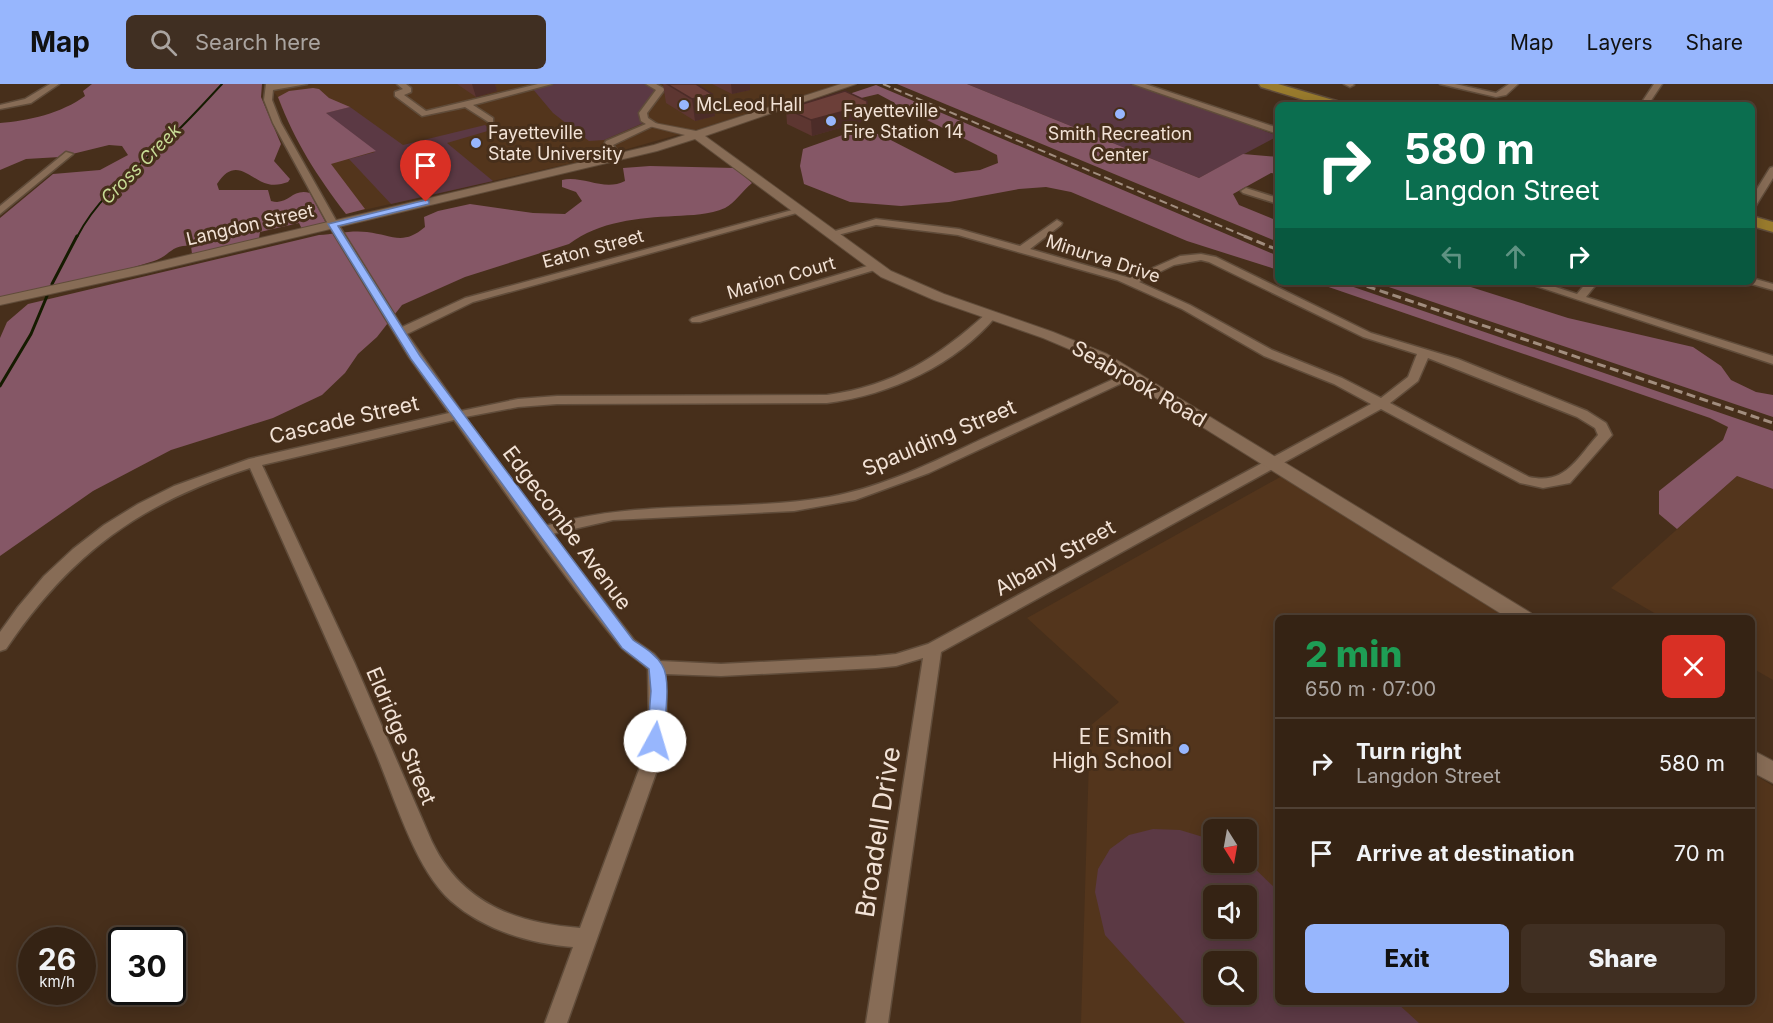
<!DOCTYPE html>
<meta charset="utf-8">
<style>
:root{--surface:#352314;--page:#402f22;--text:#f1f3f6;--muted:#aaa4a0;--line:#4f4034;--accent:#97b6fd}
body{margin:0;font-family:Inter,sans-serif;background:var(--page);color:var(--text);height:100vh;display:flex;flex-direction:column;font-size:22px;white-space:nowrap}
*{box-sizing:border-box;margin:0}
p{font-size:20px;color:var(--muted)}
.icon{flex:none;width:33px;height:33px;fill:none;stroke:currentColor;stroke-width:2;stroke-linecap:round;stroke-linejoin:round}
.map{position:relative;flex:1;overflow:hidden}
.drawer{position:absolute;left:1275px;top:531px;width:480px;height:390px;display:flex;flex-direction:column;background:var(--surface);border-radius:9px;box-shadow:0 3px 15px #0003,0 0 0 2px var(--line)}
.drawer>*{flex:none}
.banner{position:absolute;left:1275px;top:18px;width:480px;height:183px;border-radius:9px;box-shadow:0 3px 15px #0003,0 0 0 2px var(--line);background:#0b6e4f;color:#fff;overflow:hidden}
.needle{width:39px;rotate:169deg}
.buttons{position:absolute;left:1203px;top:735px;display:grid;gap:12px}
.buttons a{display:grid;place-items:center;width:54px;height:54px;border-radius:9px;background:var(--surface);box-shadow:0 3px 15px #0003,0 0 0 2px var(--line);font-size:30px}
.speed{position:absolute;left:18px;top:843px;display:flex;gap:12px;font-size:30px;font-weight:700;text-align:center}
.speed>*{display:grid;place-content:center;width:78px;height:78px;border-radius:50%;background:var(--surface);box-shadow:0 3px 15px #0003,0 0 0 2px var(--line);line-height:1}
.speed small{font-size:15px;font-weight:400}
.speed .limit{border:3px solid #111;border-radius:9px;background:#fff;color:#111}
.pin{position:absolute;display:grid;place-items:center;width:51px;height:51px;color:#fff;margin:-62px -26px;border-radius:50% 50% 50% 0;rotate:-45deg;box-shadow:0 0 6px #0007}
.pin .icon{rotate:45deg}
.me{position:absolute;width:66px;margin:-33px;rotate:6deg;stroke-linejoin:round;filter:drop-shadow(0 0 4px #0008)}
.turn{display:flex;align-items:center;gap:21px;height:126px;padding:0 30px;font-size:27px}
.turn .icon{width:78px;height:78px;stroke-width:2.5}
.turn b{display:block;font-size:42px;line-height:51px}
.lanes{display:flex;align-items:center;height:57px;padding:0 30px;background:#0003;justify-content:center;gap:30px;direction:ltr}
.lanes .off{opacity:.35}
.round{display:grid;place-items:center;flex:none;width:63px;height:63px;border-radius:9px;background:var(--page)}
.summary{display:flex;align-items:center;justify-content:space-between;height:102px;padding:0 30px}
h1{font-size:36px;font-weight:800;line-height:45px;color:#1e9e55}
.button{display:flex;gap:12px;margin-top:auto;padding:12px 30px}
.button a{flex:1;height:69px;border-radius:9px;background:var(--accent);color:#111;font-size:24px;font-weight:800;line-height:69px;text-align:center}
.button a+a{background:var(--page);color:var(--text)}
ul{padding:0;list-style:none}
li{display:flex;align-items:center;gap:18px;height:90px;padding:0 30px;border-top:2px solid var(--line)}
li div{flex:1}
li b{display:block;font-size:22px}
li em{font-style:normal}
header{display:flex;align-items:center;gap:36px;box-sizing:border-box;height:84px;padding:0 30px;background:var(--accent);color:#111}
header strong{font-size:28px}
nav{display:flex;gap:33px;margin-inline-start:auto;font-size:21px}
.search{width:420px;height:54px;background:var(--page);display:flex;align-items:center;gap:15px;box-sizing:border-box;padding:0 21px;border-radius:9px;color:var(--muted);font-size:22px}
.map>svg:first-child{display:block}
.built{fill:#53351c;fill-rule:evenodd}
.green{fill:#5b3944;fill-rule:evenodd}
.forest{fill:#855766}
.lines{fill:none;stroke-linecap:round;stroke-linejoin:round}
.stream-far1{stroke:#151b00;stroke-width:2}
.stream{stroke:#151b00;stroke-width:3}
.minor-casing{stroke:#604c3a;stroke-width:3}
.tertiary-casing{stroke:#604c3a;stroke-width:2}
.primary-casing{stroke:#604c3a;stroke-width:3}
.minor{fill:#876c56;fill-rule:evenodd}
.tertiary{fill:#876c56;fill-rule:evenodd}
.primary{fill:#997b2d;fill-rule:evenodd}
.rail-far1{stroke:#a28e7f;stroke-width:2;stroke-dasharray:8 4;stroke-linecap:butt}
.rail{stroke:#a28e7f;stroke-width:3;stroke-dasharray:9 4.5;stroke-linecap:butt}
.wall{fill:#5d3631}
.shaded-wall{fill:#4c2c28}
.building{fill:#6c3f39;stroke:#4c2c28;stroke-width:1.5}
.route{fill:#97b6fd;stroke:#6276a4;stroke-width:1.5}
.poi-dot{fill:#97b6fd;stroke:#472f1b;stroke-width:2}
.labels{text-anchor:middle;stroke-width:6;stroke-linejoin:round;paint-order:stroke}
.far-poi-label{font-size:18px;fill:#f2e2d6;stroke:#472f1b;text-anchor:start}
.far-water-label{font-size:18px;font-style:italic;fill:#c7db95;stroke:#472f1b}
.far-street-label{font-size:18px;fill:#f2e2d6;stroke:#472f1b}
.street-label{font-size:21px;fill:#f2e2d6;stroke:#472f1b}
.poi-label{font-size:21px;fill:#f2e2d6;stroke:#472f1b;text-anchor:end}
.near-street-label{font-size:26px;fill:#f2e2d6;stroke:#472f1b}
</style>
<header>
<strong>Map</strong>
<div class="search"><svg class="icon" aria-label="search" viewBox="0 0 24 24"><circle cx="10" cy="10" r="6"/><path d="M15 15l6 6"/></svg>Search here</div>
<nav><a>Map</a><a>Layers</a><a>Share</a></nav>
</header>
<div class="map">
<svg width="1773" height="939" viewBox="0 0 1773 939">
<rect width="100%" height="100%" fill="#472f1b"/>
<path class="built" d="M271,0h569l-138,44 -107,30 -249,56 -64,-106 -5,-12 -7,-8z
M1282,392l225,142h-229v384h474v-229l21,13v237h-692l9,-297 29,-24 -92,-84zM1214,746h32v32h-32zM1214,812h32v32h-32zM1214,878h32v32h-32z
M1737,392l36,13v191l-21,-12v-50h-89l-52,-30z"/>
<path class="green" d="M548,0h102l11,5 -18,24 5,8 -44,19 -15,1 -36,-28 -21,-25z
M967,0h163l75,26 44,11 5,6 24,9 -79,42z
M350,23l53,38 82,-20 6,5 -44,13 46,38 -102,23 -42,-45 26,-7 -50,-39z
M1153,745l27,1 33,10 1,22 33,-1 31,30v111h118l23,21h-234l-80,-88 -10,-43 3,-23 12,-20 19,-14zM1214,812h32v32h-32zM1214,878h32v32h-32z"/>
<path class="forest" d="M92,0h170l-1,13 20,47 -7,17 16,18 -2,3c-6,2 -13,4 -20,2 -17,-3 -32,-30 -51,0l2,6h49l3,11c18,5 20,-13 39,-8l16,30 -24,6 -3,-6 -39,9 -1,6 -67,16 -1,-8c-20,-2 -21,10 -37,15 -50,16 -103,24 -154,36v-79l53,-44 47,-4 28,-15 -6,-9 -13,-1 -49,12 -34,2 -26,11v-47c28,-2 62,-10 85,-27l-2,-5z
M897,0h70l232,94 44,-24 35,3v17l-7,-1 -38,21 6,11 39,16v21z
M876,1l402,171v14l-91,-29 -116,-49 -25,-5 -27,2 -70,13 -48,4 -51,-4 -46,-18 -4,-18 3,-17 48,-17 17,-1 13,4 74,38 25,-3 18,-7 -1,-8 -72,-36 -20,-5 -12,-12 -15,-8 -21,5 -5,-2v-4z
M313,4l6,1 10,9 21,9 -24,6 50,38 -45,13 34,45 -19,5c-29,-38 -51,-72 -68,-117l11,-6z
M650,82l85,2 17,15c-9,7 -17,20 -27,25 -15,7 -34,7 -50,8 -37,2 -75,5 -106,28l-104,33 -63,28 -25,32 -19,17 -13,19 -23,22 -49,23 -102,32 -78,41 -93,65v-218l7,-16 21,-18 291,-69c15,-1 33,-5 48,-3 25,3 36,14 58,-5l-1,-10 14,-6 32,-7 63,9 32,1 17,-13 -6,-9 -14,-5v-7c21,-5 42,12 63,1l-2,-13z
M1314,198h25l434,149v58l-36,-13 -60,53 -18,-15v-23l64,-51 5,-13 -18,-9z
M1374,198h81l113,36 125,29 28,19 10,14 25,12 17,3v22z"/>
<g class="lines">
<path class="stream-far1" d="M77,153c22,-43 62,-71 97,-103 17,-16 32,-33 48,-50"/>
<path class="stream" d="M52,200l25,-48
M0,302l31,-52 16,-38"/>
<g class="minor-casing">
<path id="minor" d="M50,0h9l-28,19 -31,6v-4l25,-6z
M266,0h41l-34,6 -1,10 9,23 57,101 64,103 63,-29 331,-89 8,2 -331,91 -66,32 54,77 57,-12 39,-3 270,-1c67,-9 111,-38 160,-82l4,-1 6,3c-41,50 -107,80 -170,88l-270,1 -39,3 -53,10 80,109c96,-28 188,-13 284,-29 54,-10 104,-35 153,-58 48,-22 96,-44 145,-66l4,-1 6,4 -208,97 -74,27 -61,11 -181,9 -61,14 82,106 20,14 6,7 61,3 155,-8 20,-2 32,-10 443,-240 -37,-20 -70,-28 -82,-47 -65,-29 -159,-45 -82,-10 -46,12 -5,-3 51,-15 83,10 61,17 37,-26 5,3 -1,2 -31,24 100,29 50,-22 21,-2 15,3 155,76 87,26 129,52 19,12 6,12 -42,48 -27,5 -23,-5 -139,-74 -440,243 -53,371h-22l57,-365 -27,8 -20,2 -155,8 -56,-2 2,50 -6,35 -94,264h-22l28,-76c-42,-3 -89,-17 -122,-46 -38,-34 -58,-110 -79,-157 -40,-93 -81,-184 -122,-276 -110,35 -180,86 -244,181l-6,2v-19l18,-25 26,-31 29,-27 31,-24 34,-21 36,-18 75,-27 200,-46 -40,-56 -81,-133 -55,-101 -9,-23zM1201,176l8,2 154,75 54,17 -9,23 -27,21 -39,-20 -70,-28 -82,-45 -51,-23 35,-17zM1428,274l149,59 18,11 3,7c-22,24 -32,50 -69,42l-139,-74 28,-22zM454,336c54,76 107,154 166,226 8,9 20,14 28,23l1,55 -6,35 -63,169c-64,-5 -118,-24 -148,-86l-77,-178 -93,-199z
M397,0h9l5,4v4l-7,3 22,16 112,-27h14l-79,21 20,13v4l-3,1 -25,-16 -43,9 -27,-20v-4l8,-3z
M646,0h10l9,5 -18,24 1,5 9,6 -44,21 9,12 -7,2 -11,-14 2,-4 40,-17 -5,-3 -2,-8 17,-23z
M1133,0h12l133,44v6z
M1344,0h9l1,1 -4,2z
M1440,0h15l41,9 13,-9h9l-12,11 -10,2z
M1654,0h8l-14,21h-8z
M66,68l7,2 -73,60v-8z
M1773,83v11l-18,29 -3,1v-11l18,-29z
M1246,104l32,10v6l-35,-11 -2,-2z
M874,180l5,3 -1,2 -178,53h-8l-2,-2 2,-2z
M1752,194l21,6v6l-25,-7 4,-1z
M1524,198h16l37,12 10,-12h11l-12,15 187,59v8z"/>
</g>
<g class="tertiary-casing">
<path id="tertiary" d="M841,0h15l-151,52 186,135 53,23 109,38 54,22 424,259 3,5h-26l-413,-258 -52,-22 -109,-38 -53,-23 -186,-138 -38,12 -511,122 -146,32v-8l146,-32 508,-120 31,-10 -36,-9v-4l47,9z
M1752,666l21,11v22l-21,-11z"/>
</g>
<g class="primary-casing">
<path id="primary" d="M1259,0h19l62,18 2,3h-21l-60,-18z
M1752,132l21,6v10l-21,-6z"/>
</g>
<use href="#minor" class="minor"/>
<use href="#tertiary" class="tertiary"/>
<use href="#primary" class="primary"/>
<path class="rail-far1" d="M883,0l364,153"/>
<path class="rail" d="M1244,152l34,14
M1354,198l419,141"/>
</g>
<path class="wall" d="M457,0h38l2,7 -21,6z
M663,0h33l16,10 3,22 -20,5 -29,-18z
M712,0h38v6l-18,4z
M867,17l1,19 -56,16 -25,-12 -1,-15z"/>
<path class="shaded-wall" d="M472,0h23l2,7 -21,6z
M731,0h19v6l-18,4z
M712,10l3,22 -20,5 -3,-22z
M867,21l1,15 -56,16 -1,-16z"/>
<path class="building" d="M667,0h29l16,10 -20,5z
M845,7l22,10v4l-56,15 -25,-11z"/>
<path class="route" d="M426,116l3,1v3l-91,22 82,130 213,284c10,7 23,14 29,25 10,15 2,58 1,76l-2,5 -6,2 -6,-2 -2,-5 4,-50 -2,-22 -27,-21 -211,-289 -83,-135z"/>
<g class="poi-dot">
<circle cx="684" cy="21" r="6"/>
<circle cx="1120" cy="30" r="6"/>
<circle cx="831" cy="37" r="6"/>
<circle cx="476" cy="59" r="6"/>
<circle cx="1184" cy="665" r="6"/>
</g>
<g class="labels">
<g class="far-poi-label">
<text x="696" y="27">McLeod Hall</text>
<text x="843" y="33">Fayetteville<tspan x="843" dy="21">Fire Station 14</tspan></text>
<text x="488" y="55">Fayetteville<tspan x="488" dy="21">State University</tspan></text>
<text x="1120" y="56" text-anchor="middle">Smith Recreation<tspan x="1120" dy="21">Center</tspan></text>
</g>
<g class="far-water-label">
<text transform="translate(141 80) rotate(-45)" y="6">Cross Creek</text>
</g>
<g class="far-street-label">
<text transform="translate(250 141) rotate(-13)" y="6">Langdon Street</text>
<text transform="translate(593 165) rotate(-15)" y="6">Eaton Street</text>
<text transform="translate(1103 175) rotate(18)" y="6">Minurva Drive</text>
<text transform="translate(781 194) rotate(-16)" y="6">Marion Court</text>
</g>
<g class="street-label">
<text transform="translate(1139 300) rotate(30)" y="7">Seabrook Road</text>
<text transform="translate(344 336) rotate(-13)" y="7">Cascade Street</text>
<text transform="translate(939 354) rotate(-23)" y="7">Spaulding Street</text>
<text transform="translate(567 444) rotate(53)" y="7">Edgecombe Avenue</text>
<text transform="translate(1055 474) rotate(-29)" y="7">Albany Street</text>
<text transform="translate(401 652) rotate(67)" y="7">Eldridge Street</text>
</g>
<g class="poi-label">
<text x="1172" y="660">E E Smith<tspan x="1172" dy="24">High School</tspan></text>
</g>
<g class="near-street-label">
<text transform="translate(878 748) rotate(-81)" y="9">Broadell Drive</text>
</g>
</g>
</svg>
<div class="buttons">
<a><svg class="needle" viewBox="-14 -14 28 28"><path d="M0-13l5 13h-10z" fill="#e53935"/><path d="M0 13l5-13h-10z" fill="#aaa4a0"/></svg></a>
<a><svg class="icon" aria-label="sound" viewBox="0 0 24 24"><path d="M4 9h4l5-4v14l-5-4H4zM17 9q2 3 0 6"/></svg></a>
<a><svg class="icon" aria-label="search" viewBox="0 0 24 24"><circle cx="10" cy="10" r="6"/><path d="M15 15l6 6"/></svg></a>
</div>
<div class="speed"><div>26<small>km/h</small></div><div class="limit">30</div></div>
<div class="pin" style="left:426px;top:118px;background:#d93025"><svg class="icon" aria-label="arrive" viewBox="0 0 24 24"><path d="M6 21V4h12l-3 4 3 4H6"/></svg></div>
<svg class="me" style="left:655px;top:657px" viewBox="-20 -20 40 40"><circle r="19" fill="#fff"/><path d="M0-13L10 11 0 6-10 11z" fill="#97b6fd"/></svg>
<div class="banner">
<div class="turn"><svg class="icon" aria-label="right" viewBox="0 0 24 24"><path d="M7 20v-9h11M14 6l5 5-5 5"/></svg><div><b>580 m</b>Langdon Street</div></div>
<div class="lanes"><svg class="icon off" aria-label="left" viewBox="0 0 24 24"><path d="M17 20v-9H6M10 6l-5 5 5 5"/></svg><svg class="icon off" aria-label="ahead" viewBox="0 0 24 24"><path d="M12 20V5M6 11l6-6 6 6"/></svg><svg class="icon" aria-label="right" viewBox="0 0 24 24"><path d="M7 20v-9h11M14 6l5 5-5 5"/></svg></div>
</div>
<section class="drawer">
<div class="summary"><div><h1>2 min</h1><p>650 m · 07:00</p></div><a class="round" style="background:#d93025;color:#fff"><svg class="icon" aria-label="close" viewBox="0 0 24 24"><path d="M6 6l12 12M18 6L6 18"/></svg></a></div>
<ul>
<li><svg class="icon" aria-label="right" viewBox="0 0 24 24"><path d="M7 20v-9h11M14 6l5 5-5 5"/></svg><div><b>Turn right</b><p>Langdon Street</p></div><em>580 m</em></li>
<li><svg class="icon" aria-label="arrive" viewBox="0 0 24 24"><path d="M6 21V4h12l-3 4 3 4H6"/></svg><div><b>Arrive at destination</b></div><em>70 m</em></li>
</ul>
<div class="button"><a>Exit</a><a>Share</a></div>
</section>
</div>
